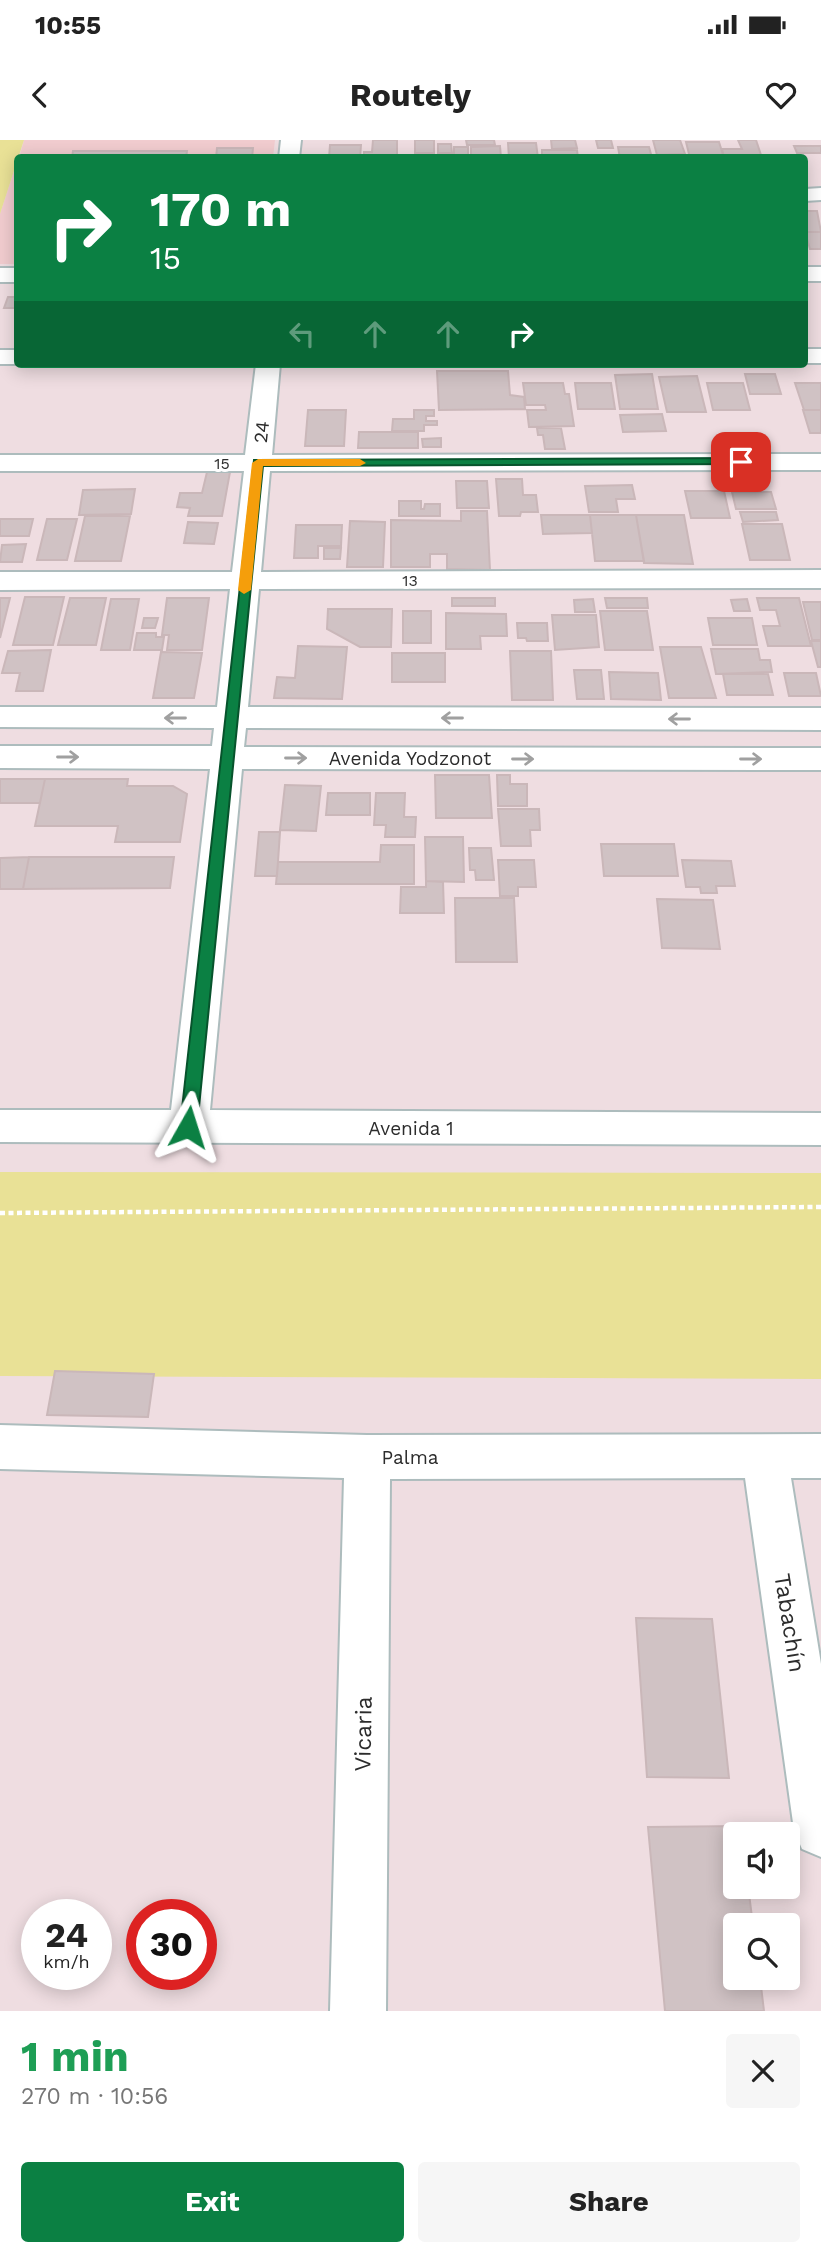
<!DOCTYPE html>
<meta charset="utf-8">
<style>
:root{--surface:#fff;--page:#f6f6f6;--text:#222;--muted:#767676;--accent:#0b8043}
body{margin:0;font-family:"Work Sans",sans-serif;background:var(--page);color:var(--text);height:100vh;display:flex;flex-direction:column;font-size:26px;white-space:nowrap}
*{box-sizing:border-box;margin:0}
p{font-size:23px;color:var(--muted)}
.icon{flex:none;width:38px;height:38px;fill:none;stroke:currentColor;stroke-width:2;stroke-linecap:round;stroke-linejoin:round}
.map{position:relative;height:1871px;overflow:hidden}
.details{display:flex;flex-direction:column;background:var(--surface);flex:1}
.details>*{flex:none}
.guide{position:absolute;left:14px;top:14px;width:794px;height:214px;border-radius:7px;box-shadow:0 4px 18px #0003;background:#0b8043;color:#fff;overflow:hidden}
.buttons{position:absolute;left:723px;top:1682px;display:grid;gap:14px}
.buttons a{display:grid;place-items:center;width:77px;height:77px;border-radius:7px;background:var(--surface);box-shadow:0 4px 18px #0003;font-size:35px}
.speed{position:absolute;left:21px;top:1759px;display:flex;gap:14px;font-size:35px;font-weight:700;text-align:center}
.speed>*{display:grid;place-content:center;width:91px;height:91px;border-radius:50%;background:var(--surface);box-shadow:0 4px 18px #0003;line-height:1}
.speed small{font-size:18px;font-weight:400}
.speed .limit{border:10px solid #d22;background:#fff;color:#111}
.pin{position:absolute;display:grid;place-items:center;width:60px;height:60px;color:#fff;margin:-30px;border-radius:14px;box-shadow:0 4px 10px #0006}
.me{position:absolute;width:77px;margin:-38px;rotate:6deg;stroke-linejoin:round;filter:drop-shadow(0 0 5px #0008)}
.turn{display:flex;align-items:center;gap:24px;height:147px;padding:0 21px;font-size:32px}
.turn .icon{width:91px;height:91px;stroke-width:2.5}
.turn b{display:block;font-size:49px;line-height:60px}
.lanes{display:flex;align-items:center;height:66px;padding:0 21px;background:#0003;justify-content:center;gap:35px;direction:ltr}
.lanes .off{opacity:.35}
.round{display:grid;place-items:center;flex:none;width:74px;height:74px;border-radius:7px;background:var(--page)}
.head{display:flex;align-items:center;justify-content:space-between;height:119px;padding:0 21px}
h1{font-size:42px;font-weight:700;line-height:52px;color:#1e9e55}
.primary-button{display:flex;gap:14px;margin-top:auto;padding:14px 21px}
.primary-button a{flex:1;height:80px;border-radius:7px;background:var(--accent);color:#fff;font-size:28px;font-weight:700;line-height:80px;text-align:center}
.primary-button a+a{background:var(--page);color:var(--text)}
.status{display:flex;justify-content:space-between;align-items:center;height:49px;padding:0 35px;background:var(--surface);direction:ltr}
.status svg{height:19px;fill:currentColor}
header{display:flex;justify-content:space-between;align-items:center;height:91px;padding:0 21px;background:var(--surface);font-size:32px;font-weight:700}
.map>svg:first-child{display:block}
.education{fill:#f1cccf}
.green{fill:#e9e196}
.building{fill:#d0c2c4;stroke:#cab7b9;stroke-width:2}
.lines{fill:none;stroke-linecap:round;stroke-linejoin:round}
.minor-casing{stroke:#adbcbd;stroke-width:4}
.path{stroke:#fff;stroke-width:4.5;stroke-dasharray:5 3.5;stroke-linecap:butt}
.minor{fill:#fff;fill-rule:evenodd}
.oneway{stroke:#a0a0a0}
.route{fill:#0b8043;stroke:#07532c;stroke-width:2}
.slow{fill:#f59e0b}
.labels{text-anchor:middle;stroke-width:6;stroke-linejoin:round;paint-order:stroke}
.far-street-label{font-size:16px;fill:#2c2c2c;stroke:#fff}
.street-label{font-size:19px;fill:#2c2c2c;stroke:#fff}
.near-street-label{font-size:23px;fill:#2c2c2c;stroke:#fff}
</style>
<div class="status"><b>10:55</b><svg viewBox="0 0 49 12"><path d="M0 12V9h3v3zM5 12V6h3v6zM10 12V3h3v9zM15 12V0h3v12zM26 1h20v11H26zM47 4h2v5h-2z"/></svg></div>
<header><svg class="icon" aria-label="back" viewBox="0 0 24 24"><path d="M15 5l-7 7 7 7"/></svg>Routely<svg class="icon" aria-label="heart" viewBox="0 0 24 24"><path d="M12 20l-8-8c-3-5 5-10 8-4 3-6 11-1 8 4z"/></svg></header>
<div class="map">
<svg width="821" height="1871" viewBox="0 0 821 1871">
<rect width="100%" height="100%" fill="#efdde1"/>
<path class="education" d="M24,0h251l-2,17 -254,1z
M17,21v103h-17v-50z"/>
<path class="green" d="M0,0h24l-24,74z
M0,1032l821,1v206l-821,-3z"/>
<path class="building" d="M373,0h24v18h-33v-6h8z
M415,0h19v13h-19z
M466,0h28l1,5h-28z
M551,0h24l2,8 -25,1z
M596,0h15l2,8h-15z
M653,0h27l5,14 -28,1z
M738,0h18l6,18h-38l-2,-9h20z
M686,2h33l5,16h-34z
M508,3h28l2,15h-29z
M438,4h13l1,9h-14z
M330,5h31l-1,13h-31z
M500,6l1,12h-30v-11z
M794,6h27v7h-24z
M454,7h14v10h-14z
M618,7h31l3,11h-32z
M217,8h36l-1,10h-36z
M542,10h35l1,8 -36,-2z
M73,11h114l-1,7h-114z
M805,71h12l4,21h-16z
M805,92h16v17h-11z
M8,157h10v11h-14z
M437,231h71l2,24 14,2 1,12 -86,1z
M652,234l6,35h-38l-5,-34z
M745,234h30l6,20h-31z
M697,236l9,36h-39l-8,-35z
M523,243h40l2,11h4l5,32 -45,1 -2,-17h19l-1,-5h-19z
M575,243h36l4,26h-37z
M707,243h36l7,27h-37z
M795,243h26v27h-17z
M308,270h38l-2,36h-39z
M414,270h20v6h-8v5h11v4h-13v6h-32l1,-12h21z
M803,270h18v23h-11z
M662,274l4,17 -43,1 -3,-17z
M537,288h24l4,21h-20l-2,-14h-5z
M359,292h59v16h-60z
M441,298v9h-18l-1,-8z
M207,332h23l-8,44h-34l2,-8 -13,-1 3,-14h22z
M496,339h26l1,16h13l2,17h-17l-1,4h-21z
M456,341h31l2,27h-32z
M632,345l3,14h-19l2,13h-29l-4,-26z
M135,349l-4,25 -52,1 4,-25z
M685,351h39l6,27h-39z
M732,352h39l5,17h-40z
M399,361h22v8h3l1,-5h15v12h-41z
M461,371h26l3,59 -43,-1v-15h-17v13h-39v-47l70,1z
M740,372h36l2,8 -35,2z
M541,375h49l2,18 -49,1z
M590,375h46l8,46h-49z
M636,375h48l9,49 -49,-1z
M85,376h45l-9,45h-46z
M0,379h33l-4,17h-29z
M47,379h30l-10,41h-30z
M350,381l35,1 -2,45h-36z
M188,382l30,1 -4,21 -30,-1z
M742,384h40l8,36h-40z
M296,385h46l-1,21h-23v12h-24z
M26,404l-4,18h-22l2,-17z
M324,408h17l-1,11h-16z
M25,457h39l-11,48h-40z
M0,458h10l-10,40z
M70,458h36l-10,47h-38z
M167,458h42l-7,52h-35l2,-15h-7z
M452,458h43v8h-43z
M605,458h42l1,10h-41z
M757,458h42l12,48h-43l-5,-20h17l-4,-16h-16z
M111,459h28l-9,51h-29z
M593,459l2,13h-20l-1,-12z
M747,459l3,12h-16l-3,-11z
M803,462h18v38h-9z
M328,469h64l-1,38h-31l-33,-18z
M403,471h28v32h-28z
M600,471h47l6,39h-48z
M446,473l60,1 1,22h-27l1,13h-35z
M552,475h44l3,32 -44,3z
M144,478h14l-3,10h-13z
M708,478h44l5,27h-44z
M517,483h30l1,18h-21l-1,-3h-8z
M137,493h19v4h8l-2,13h-28z
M811,501h10v26h-3z
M298,506l49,1 -5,52 -68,-1 3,-21 18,1z
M660,507h41l15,51h-47z
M711,509h47l2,11h10l2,12 -56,2z
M51,510l-8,41h-27l4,-18h-18l6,-22z
M510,511h41l2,49h-41z
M161,512l41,1 -8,45h-41z
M392,513h53v29h-53z
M574,530h27l3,29h-27z
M609,532l49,1 3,27 -50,-1z
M784,533h32l5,23h-32z
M723,534h45l5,21h-46z
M435,635h54l3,43h-56z
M497,635h13v9h17v22h-29z
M0,639h45l-5,24h-40z
M45,639h83l-1,7h46l14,8 -7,48h-65l3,-16h-83z
M285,645l36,1 -5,45 -36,-1z
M328,653h42v22h-44z
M376,653h29l-1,24h12l-1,20h-30l1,-12h-12z
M498,669h41l1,21h-10l1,16h-30z
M259,692h21l-3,44h-22z
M425,697h38l1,45 -38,-1z
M601,704h73l4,32h-74z
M381,705h33v39h-138l2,-22h102z
M469,708h22l3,32h-18l-1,-10h-5z
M29,717l-6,32h-23v-31z
M29,717h145l-4,31 -147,1z
M498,720h36l2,27h-18v9h-18z
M682,720l49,1 4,25h-19l1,7h-16l-1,-6h-14z
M426,741l17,1 1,31h-44l1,-26h25z
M455,758h59l3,64h-61z
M657,759l56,1 7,49 -58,-1z
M55,1231l99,3 -6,43 -101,-2z
M636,1478l76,1 17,159 -82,-1z
M740,1686l1,8h-6v52h13l5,39h-18v53h25l4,33h-99l-17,-184z"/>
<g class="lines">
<g class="minor-casing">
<path id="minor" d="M281,0h20l-2,18h-20z
M821,48v12l-16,1v-12z
M805,127h16v14h-16z
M0,128h18v14h-18z
M805,209h16v14h-16z
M0,210h18v14h2h-20z
M256,224h24l-8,91 549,-1v16l-551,1 -9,101 560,-2v18l-562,1 -11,118 573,1v22l-575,-2 -2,19 577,1v22l-579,-1 -32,341 611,3v32l-821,-3v-32h171l39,-341 -210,-1v-22h212l2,-18 -214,-1v-20h217l13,-118 -230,1v-18h232l12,-101h-244v-16h245z
M0,1285l367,10 454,-1v44h-30l30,186v193l-19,-8 -8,-19 -49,-352 -355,1 -4,532h-56l14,-533 -344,-9z"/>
</g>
<path class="path" d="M0,1073l821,-6"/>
<use href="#minor" class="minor"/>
</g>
<defs><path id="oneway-shaft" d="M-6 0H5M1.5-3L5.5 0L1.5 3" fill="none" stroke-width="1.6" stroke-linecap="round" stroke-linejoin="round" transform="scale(1.75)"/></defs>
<g class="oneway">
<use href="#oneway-shaft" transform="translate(175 578) rotate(-180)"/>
<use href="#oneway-shaft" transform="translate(452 578) rotate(-180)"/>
<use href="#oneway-shaft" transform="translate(679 579) rotate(-180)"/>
<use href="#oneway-shaft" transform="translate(68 617)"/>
<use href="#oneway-shaft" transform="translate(296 618)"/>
<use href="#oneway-shaft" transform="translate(523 619)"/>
<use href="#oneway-shaft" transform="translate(751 619)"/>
</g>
<path class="route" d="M741,318l4,1v5l-482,2 -66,661 -3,4h-11l-3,-4 74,-667z"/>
<path class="slow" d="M258,319h102l6,4 -6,3h-97l-12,124 -7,4 -6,-4 14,-127z"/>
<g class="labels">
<g class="far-street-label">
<text x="222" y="329">15</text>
<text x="410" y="446">13</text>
</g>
<g class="street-label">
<text transform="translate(261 292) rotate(-84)" y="7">24</text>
<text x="410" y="625">Avenida Yodzonot</text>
<text x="411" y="995">Avenida 1</text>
<text x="410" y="1324">Palma</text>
</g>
<g class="near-street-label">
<text transform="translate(790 1483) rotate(81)" y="8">Tabachín</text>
<text transform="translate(363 1594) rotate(-89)" y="8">Vicaria</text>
</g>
</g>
</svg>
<div class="buttons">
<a><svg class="icon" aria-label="sound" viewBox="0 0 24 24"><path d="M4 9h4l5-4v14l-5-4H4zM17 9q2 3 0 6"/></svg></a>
<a><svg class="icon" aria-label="search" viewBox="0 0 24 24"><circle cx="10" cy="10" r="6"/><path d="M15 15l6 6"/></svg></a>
</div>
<div class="speed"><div>24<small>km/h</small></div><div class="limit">30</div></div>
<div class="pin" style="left:741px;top:322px;background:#d93025"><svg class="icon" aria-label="arrive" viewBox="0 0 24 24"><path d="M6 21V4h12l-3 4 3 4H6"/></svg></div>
<svg class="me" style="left:188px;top:987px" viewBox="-20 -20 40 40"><path d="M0-17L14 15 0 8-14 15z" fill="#0b8043" stroke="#fff" stroke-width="4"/></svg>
<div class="guide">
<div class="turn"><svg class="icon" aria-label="right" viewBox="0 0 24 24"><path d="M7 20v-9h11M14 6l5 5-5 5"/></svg><div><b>170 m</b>15</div></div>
<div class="lanes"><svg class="icon off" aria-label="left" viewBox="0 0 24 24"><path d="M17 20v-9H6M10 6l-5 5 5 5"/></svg><svg class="icon off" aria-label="ahead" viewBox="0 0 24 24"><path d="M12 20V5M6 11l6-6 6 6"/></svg><svg class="icon off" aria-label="ahead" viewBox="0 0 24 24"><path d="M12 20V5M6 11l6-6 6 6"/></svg><svg class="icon" aria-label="right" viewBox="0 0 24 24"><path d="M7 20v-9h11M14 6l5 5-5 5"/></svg></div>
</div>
</div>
<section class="details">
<div class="head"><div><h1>1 min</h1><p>270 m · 10:56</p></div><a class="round"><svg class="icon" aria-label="close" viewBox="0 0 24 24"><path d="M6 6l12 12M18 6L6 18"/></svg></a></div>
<div class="primary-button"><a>Exit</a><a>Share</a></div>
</section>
